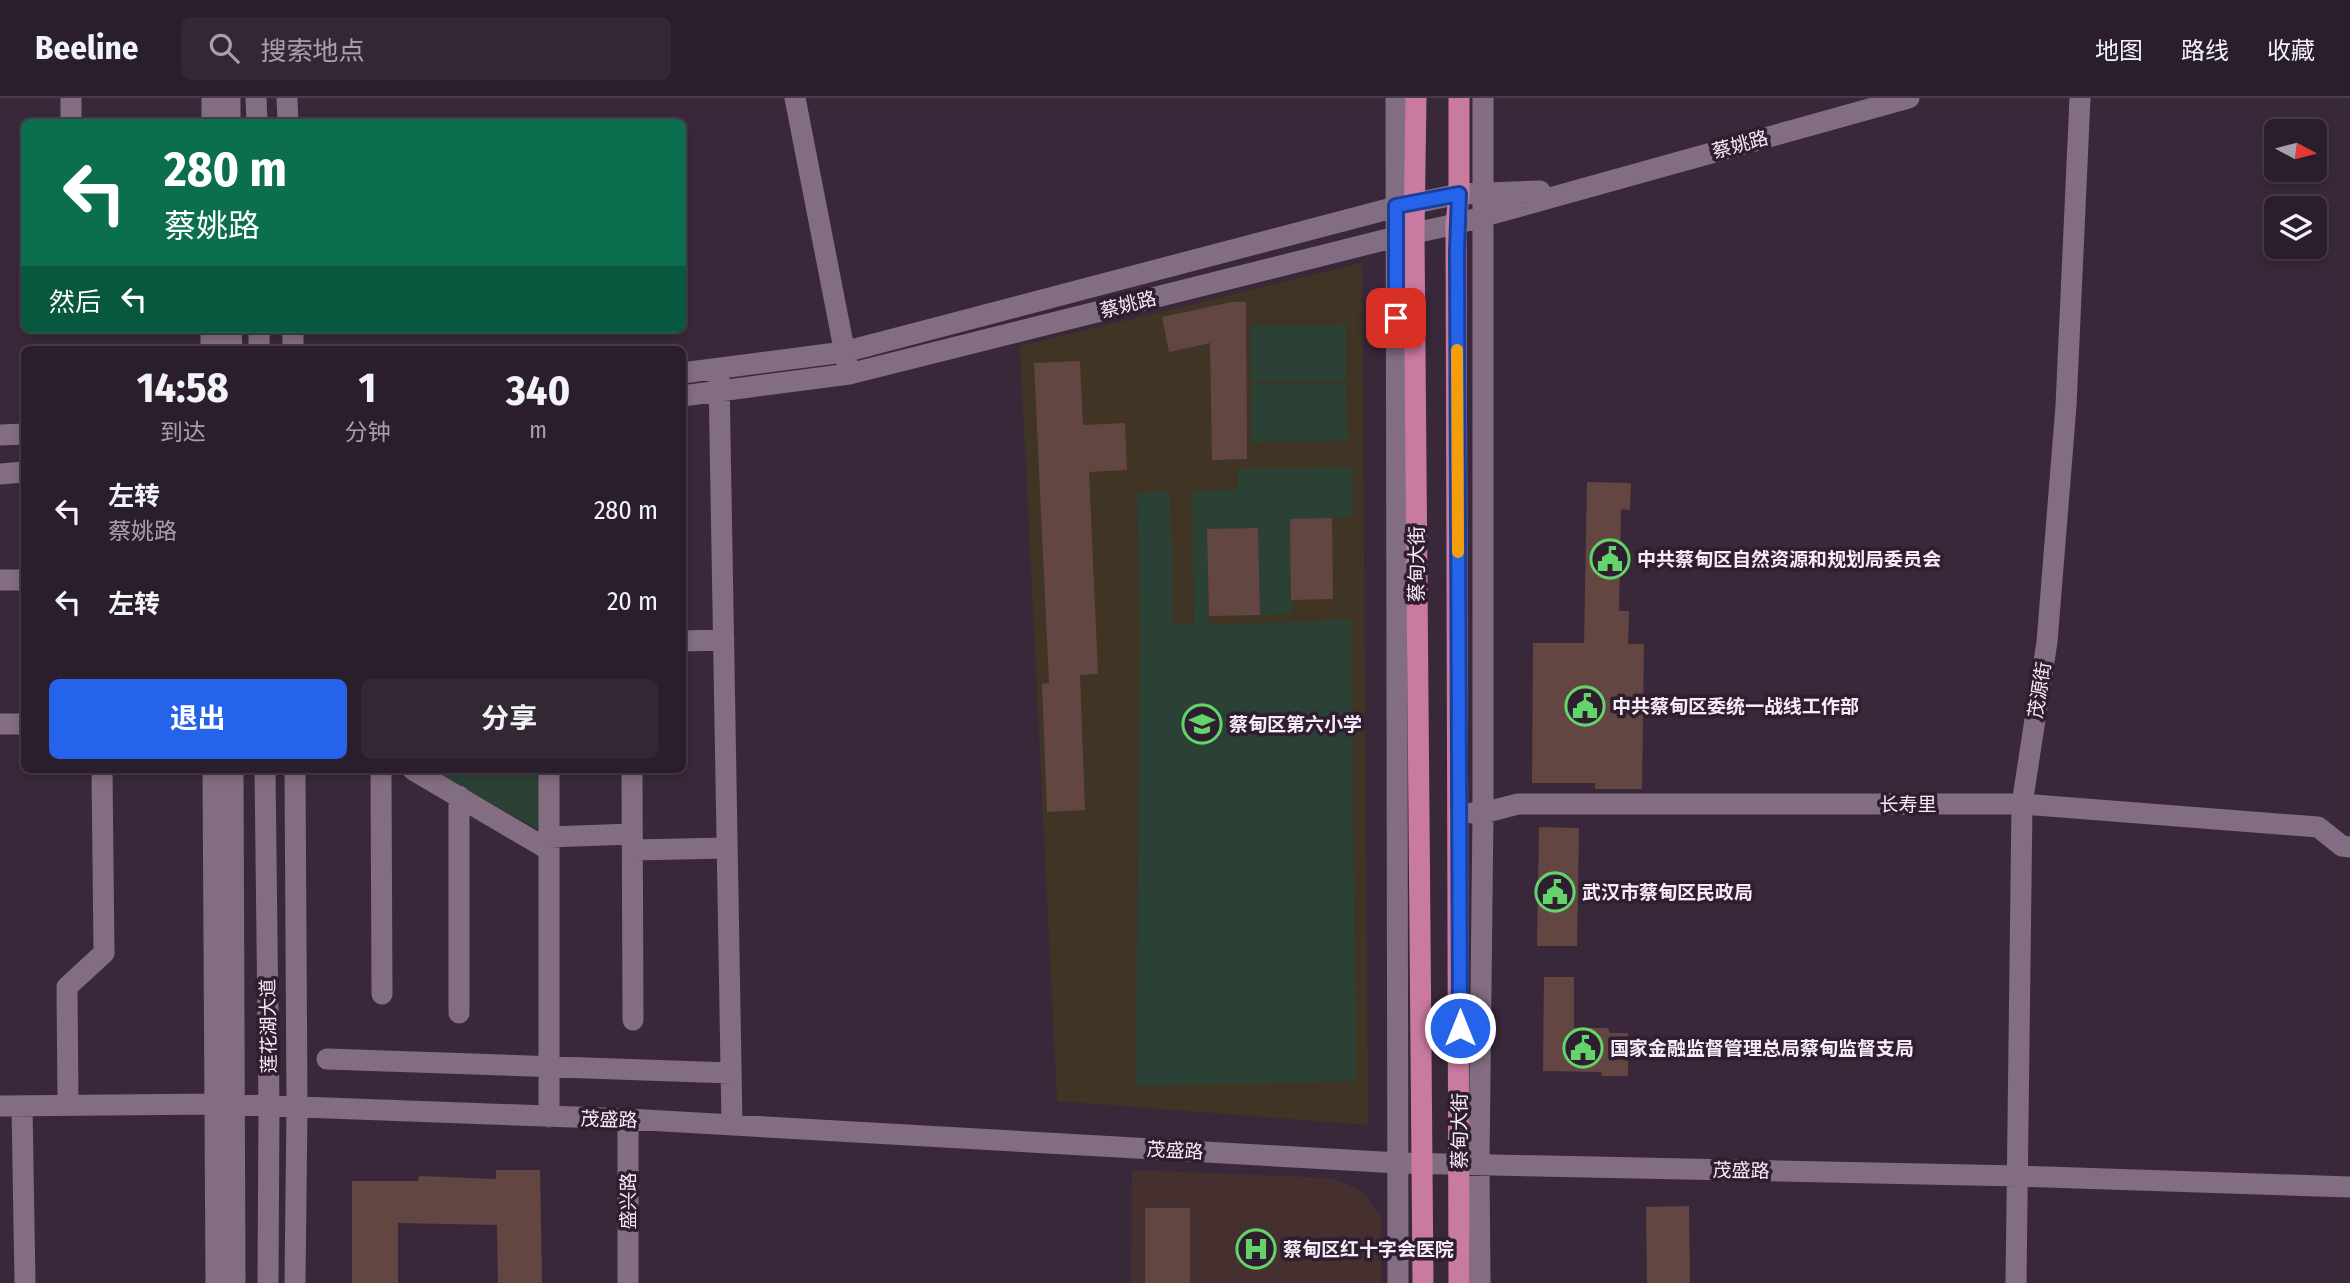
<!DOCTYPE html>
<html lang="zh">
<meta charset="utf-8">
<style>
:root{--surface:#2b1e2c;--page:#332734;--text:#f1f3f6;--muted:#a6a2a9;--line:#473c48;--accent:#2563eb}
body{margin:0;font-family:"Fira Sans Condensed","Noto Sans SC",sans-serif;background:var(--page);color:var(--text);height:100vh;display:flex;flex-direction:column;font-size:26px;white-space:nowrap}
*{box-sizing:border-box;margin:0}
p{font-size:23px;color:var(--muted)}
.icon{flex:none;width:38px;height:38px;fill:none;stroke:currentColor;stroke-width:2;stroke-linecap:round;stroke-linejoin:round}
.map{position:relative;flex:1;overflow:hidden}
.details{position:absolute;left:21px;top:248px;width:665px;height:427px;display:flex;flex-direction:column;background:var(--surface);border-radius:10px;box-shadow:0 4px 10px #0003,0 0 0 2px var(--line)}
.details>*{flex:none}
.hud{position:absolute;left:21px;top:21px;width:665px;height:214px;border-radius:10px;box-shadow:0 4px 10px #0003,0 0 0 2px var(--line);background:#0b6e4f;color:#fff;overflow:hidden}
.needle{width:46px;rotate:97deg}
.tools{position:absolute;left:2264px;top:21px;display:grid;gap:14px}
.tools a{display:grid;place-items:center;width:63px;height:63px;border-radius:10px;background:var(--surface);box-shadow:0 4px 10px #0003,0 0 0 2px var(--line);font-size:35px}
.pin{position:absolute;display:grid;place-items:center;width:60px;height:60px;color:#fff;margin:-30px;border-radius:14px;box-shadow:0 4px 10px #0006}
.me{position:absolute;width:77px;margin:-38px;rotate:0deg;stroke-linejoin:round;filter:drop-shadow(0 0 5px #0008)}
.turn{display:flex;align-items:center;gap:24px;height:147px;padding:0 28px;font-size:32px}
.turn .icon{width:91px;height:91px;stroke-width:2.5}
.turn b{display:block;font-size:49px;line-height:60px}
.then{display:flex;align-items:center;height:66px;padding:0 28px;background:#0003;gap:14px;font-size:26px}
.eta{display:flex;justify-content:space-evenly;align-items:center;height:119px;text-align:center}
.eta b{font-size:42px;font-weight:700;line-height:49px}
.button{display:flex;gap:14px;margin-top:auto;padding:14px 28px}
.button a{flex:1;height:80px;border-radius:10px;background:var(--accent);color:#fff;font-size:28px;font-weight:700;line-height:80px;text-align:center}
.button a+a{background:var(--page);color:var(--text)}
ul{padding:0;list-style:none}
li{display:flex;align-items:center;gap:21px;height:91px;padding:0 28px}
li div{flex:1}
li b{display:block;font-size:26px}
li em{font-style:normal}
header{display:flex;align-items:center;gap:42px;box-sizing:border-box;height:98px;padding:0 35px;background:var(--surface);border-bottom:2px solid var(--line)}
header strong{font-size:33px}
nav{display:flex;gap:38px;margin-inline-start:auto;font-size:24px}
.search{width:490px;height:63px;background:var(--page);display:flex;align-items:center;gap:18px;box-sizing:border-box;padding:0 24px;border-radius:10px;color:var(--muted);font-size:26px}
.map>svg:first-child{display:block}
.education{fill:#403425}
.medical{fill:#45302f}
.green{fill:#2b4135}
.building{fill:#634642}
.lines{fill:none;stroke-linecap:round;stroke-linejoin:round}
.minor{stroke:#826d82;stroke-width:21}
.major{stroke:#c97a9f;stroke-width:21}
.route-casing{stroke:#184099;stroke-width:18}
.route{stroke:#2563eb;stroke-width:12}
.slow{stroke:#f59e0b;stroke-width:12}
.labels{text-anchor:middle;stroke-width:7;stroke-linejoin:round;paint-order:stroke}
.street-label{font-size:19px;fill:#f7ebf8;stroke:#2f1e30}
.poi-label{font-size:19px;font-weight:bold;fill:#f7ebf8;stroke:#2f1e30;text-anchor:start}
</style>
<header>
<strong>Beeline</strong>
<div class="search"><svg class="icon" aria-label="search" viewBox="0 0 24 24"><circle cx="10" cy="10" r="6"/><path d="M15 15l6 6"/></svg>搜索地点</div>
<nav><a>地图</a><a>路线</a><a>收藏</a></nav>
</header>
<div class="map">
<svg width="2350" height="1185" viewBox="0 0 2350 1185">
<rect width="100%" height="100%" fill="#39283a"/>
<path class="education" d="M1362,165l6,862 -311,-24 -37,-755z"/>
<path class="medical" d="M1132,1072l200,8 30,13 19,25v67h-250z"/>
<path class="green" d="M1346,227v57h-95l-1,-56z
M1346,286l1,57 -96,1v-57z
M1353,369v50l-63,2 2,95 -32,1 -2,-87 -51,2 2,95 142,-5 5,461 -220,5 4,-459 -3,-134 33,-1 3,133h21l-2,-134 46,-1v-21z
M432,672h109v61z"/>
<path class="building" d="M1232,204h14l1,157 -35,1 -2,-117 -41,9 -7,-35z
M1080,263l3,64 42,-2 2,47 -38,2 9,202 -18,1 5,135 -38,2 -5,-128 7,-1 -15,-320z
M1587,384l44,1 -1,27 -9,-1 -2,102h10l-1,33h16l-2,145h-47v-6h-63l1,-140h51z
M1332,420l1,81 -42,1 -1,-81z
M1258,430l2,87 -51,1 -2,-87z
M1539,729l40,1 -2,118h-40z
M1544,879h30v51h34l2,5h18v43h-26l-1,-4 -58,-1z
M496,1072h44l2,113h-44l-1,-58 -99,-2v60h-46v-102h66l1,-5 77,3z
M1689,1108l1,77h-43l-1,-76z
M1145,1110h45v75h-45z"/>
<g class="lines">
<path class="minor" d="M212,0v24
M230,0v24
M256,0l1,24
M287,0l1,24
M795,0l52,266
M1396,0l2,1185
M71,24v-24
M231,231l1,21
M259,231v21
M293,231v21
M211,252v-21
M682,275l162,-21 552,-145 63,-13 81,-3
M719,280l13,747
M682,298l167,-22 547,-137 60,-13 453,-126
M0,337l24,-1
M0,376l24,-2
M0,482h24
M682,543l42,-1
M0,626h24
M213,672l3,513
M233,672l2,513
M265,672l4,336 -1,177
M381,672l1,224
M413,672l136,80v-11
M632,672l1,250
M1472,715h11l35,-9h504l296,23 24,19 8,1
M549,739l83,-3 1,16 94,-2
M459,915v-217
M327,961l404,14
M68,1006l-1,-117 37,-34 -2,-183
M0,1008l217,-2 411,15 771,44 619,13 332,11
M22,1008l3,177
M549,1019v-347
M628,1021v164
M295,1185l2,-176 -2,-337
M1480,1185l-1,-120 4,-350v-715
M2016,1185l6,-479 25,-162 19,-236 14,-308"/>
<path class="major" d="M1416,0l-2,135 9,1050
M1459,0v96l-3,30 3,1059"/>
</g>
<g class="lines">
<g class="route-casing">
<path id="route" d="M1396,220v-112l63,-12 -2,57 3,777"/>
</g>
<use href="#route" class="route"/>
<path class="slow" d="M1457,252l1,202"/>
</g>
<defs>
<g id="civic-ring" transform="scale(2.0125)"><circle r="9.5" fill="#2f1e30" stroke="#63d469" stroke-width="1.5"/><path d="M-.6-6.5H3V-4.5H.6V-3L4-1V1h2V6H-6V1h2V-1L-.6-3ZM-1.2 2.5V6h2.4V2.5Z" fill="#63d469"/></g>
<g id="university-ring" transform="scale(2.0125)"><circle r="9.5" fill="#2f1e30" stroke="#63d469" stroke-width="1.5"/><path d="M0-5L7-2L0 1L-7-2ZM-4 1L0 2.5L4 1V4Q0 6-4 4Z" fill="#63d469"/></g>
<g id="hospital-ring" transform="scale(2.0125)"><circle r="9.5" fill="#2f1e30" stroke="#63d469" stroke-width="1.5"/><path d="M-5-5h3v3.5h4V-5h3V5h-3V1.5h-4V5h-3Z" fill="#63d469"/></g>
</defs>
<g fill-rule="evenodd">
<use href="#civic-ring" x="1610" y="461"/>
<use href="#civic-ring" x="1585" y="608"/>
<use href="#university-ring" x="1202" y="626"/>
<use href="#civic-ring" x="1555" y="794"/>
<use href="#civic-ring" x="1583" y="950"/>
<use href="#hospital-ring" x="1256" y="1151"/>
</g>
<g class="labels">
<g class="street-label">
<text transform="translate(1740 46) rotate(-15)" y="7">蔡姚路</text>
<text transform="translate(1128 206) rotate(-14)" y="7">蔡姚路</text>
<text transform="translate(1416 466) rotate(-90)" y="7">蔡甸大街</text>
<text transform="translate(2039 592) rotate(-81)" y="7">茂源街</text>
<text x="1908" y="713">长寿里</text>
<text transform="translate(268 928) rotate(-91)" y="7">莲花湖大道</text>
<text transform="translate(609 1021) rotate(2)" y="7">茂盛路</text>
<text transform="translate(1459 1033) rotate(-90)" y="7">蔡甸大街</text>
<text transform="translate(1175 1052) rotate(3)" y="7">茂盛路</text>
<text transform="translate(1741 1072) rotate(1)" y="7">茂盛路</text>
<text transform="translate(628 1103) rotate(-90)" y="7">盛兴路</text>
</g>
<g class="poi-label">
<text x="1637" y="468">中共蔡甸区自然资源和规划局委员会</text>
<text x="1612" y="615">中共蔡甸区委统一战线工作部</text>
<text x="1229" y="633">蔡甸区第六小学</text>
<text x="1582" y="801">武汉市蔡甸区民政局</text>
<text x="1610" y="957">国家金融监督管理总局蔡甸监督支局</text>
<text x="1283" y="1158">蔡甸区红十字会医院</text>
</g>
</g>
</svg>
<div class="tools">
<a><svg class="needle" viewBox="-14 -14 28 28"><path d="M0-13l5 13h-10z" fill="#e53935"/><path d="M0 13l5-13h-10z" fill="#a6a2a9"/></svg></a>
<a><svg class="icon" aria-label="layers" viewBox="0 0 24 24"><path d="M12 4l9 5-9 5-9-5zM3 14l9 5 9-5"/></svg></a>
</div>
<div class="pin" style="left:1396px;top:220px;background:#d93025"><svg class="icon" aria-label="arrive" viewBox="0 0 24 24"><path d="M6 21V4h12l-3 4 3 4H6"/></svg></div>
<svg class="me" style="left:1460px;top:930px" viewBox="-20 -20 40 40"><circle r="17" fill="#2563eb" stroke="#fff" stroke-width="3"/><path d="M0-11L8 9 0 5-8 9z" fill="#fff"/></svg>
<div class="hud">
<div class="turn"><svg class="icon" aria-label="left" viewBox="0 0 24 24"><path d="M17 20v-9H6M10 6l-5 5 5 5"/></svg><div><b>280 m</b>蔡姚路</div></div>
<div class="then">然后<svg class="icon" aria-label="left" viewBox="0 0 24 24"><path d="M17 20v-9H6M10 6l-5 5 5 5"/></svg></div>
</div>
<section class="details">
<div class="eta">
<div><b>14:58</b><p>到达</p></div>
<div><b>1</b><p>分钟</p></div>
<div><b>340</b><p>m</p></div>
</div>
<ul>
<li><svg class="icon" aria-label="left" viewBox="0 0 24 24"><path d="M17 20v-9H6M10 6l-5 5 5 5"/></svg><div><b>左转</b><p>蔡姚路</p></div><em>280 m</em></li>
<li><svg class="icon" aria-label="left" viewBox="0 0 24 24"><path d="M17 20v-9H6M10 6l-5 5 5 5"/></svg><div><b>左转</b></div><em>20 m</em></li>
</ul>
<div class="button"><a>退出</a><a>分享</a></div>
</section>
</div>
